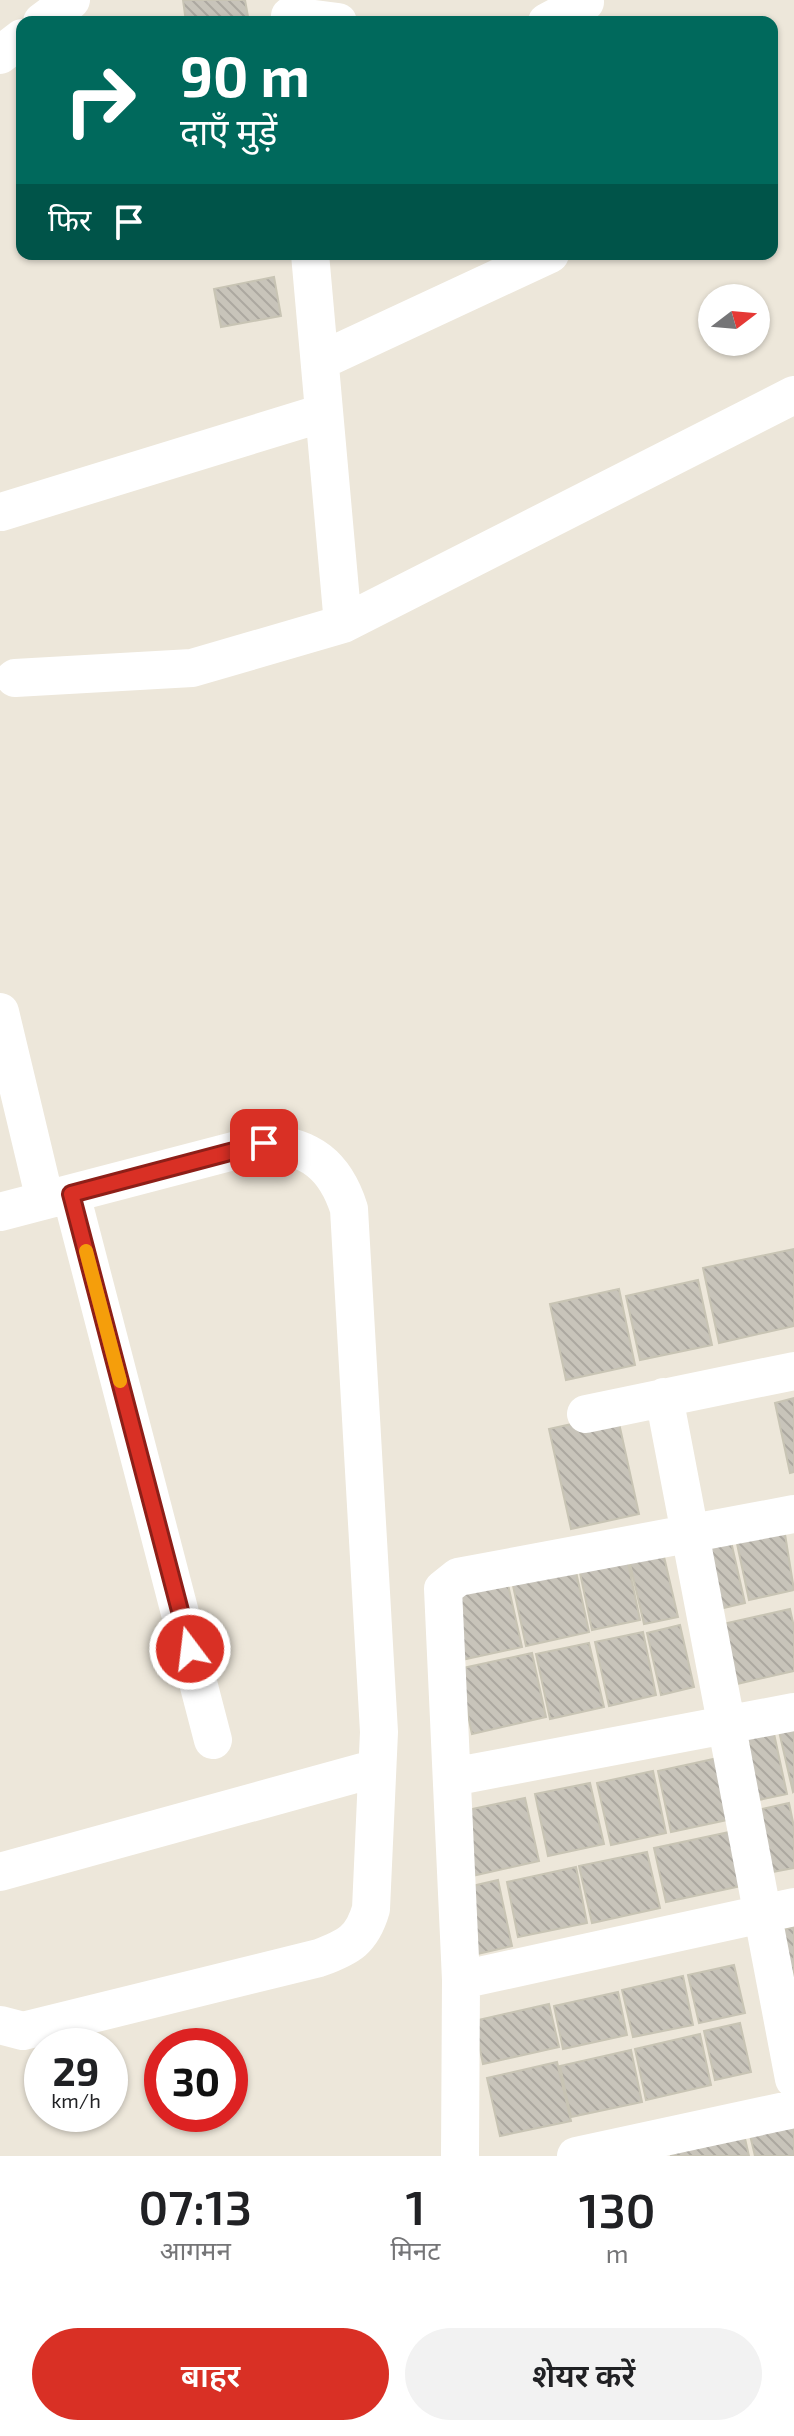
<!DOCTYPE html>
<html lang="hi">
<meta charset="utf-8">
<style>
:root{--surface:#fff;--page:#f2f2f2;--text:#202124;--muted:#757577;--accent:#d93025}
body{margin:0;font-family:"Exo 2","Noto Sans Devanagari",sans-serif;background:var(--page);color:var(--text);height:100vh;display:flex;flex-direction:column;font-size:30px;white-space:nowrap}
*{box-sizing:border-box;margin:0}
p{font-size:26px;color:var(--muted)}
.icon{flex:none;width:44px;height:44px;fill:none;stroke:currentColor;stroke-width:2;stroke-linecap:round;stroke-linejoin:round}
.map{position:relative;height:2156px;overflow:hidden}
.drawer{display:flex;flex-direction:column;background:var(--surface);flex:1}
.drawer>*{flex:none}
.guide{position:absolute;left:16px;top:16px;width:762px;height:244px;border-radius:16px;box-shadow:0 2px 6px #0004;background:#00695c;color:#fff;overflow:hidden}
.needle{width:52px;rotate:74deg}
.tools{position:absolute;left:698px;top:284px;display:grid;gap:16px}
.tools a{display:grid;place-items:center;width:72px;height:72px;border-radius:50%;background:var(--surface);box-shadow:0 2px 6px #0004;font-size:40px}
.speed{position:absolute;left:24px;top:2028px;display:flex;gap:16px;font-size:40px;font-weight:700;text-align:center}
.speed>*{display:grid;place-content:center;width:104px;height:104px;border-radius:50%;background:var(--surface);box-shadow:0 2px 6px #0004;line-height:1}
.speed small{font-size:20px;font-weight:400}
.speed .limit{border:12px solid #d22;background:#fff;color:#111}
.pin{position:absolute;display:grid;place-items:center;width:68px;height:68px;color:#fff;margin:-34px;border-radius:16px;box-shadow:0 4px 12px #0006}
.me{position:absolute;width:88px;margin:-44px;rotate:345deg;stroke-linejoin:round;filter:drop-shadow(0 0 6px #0008)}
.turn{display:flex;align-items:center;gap:28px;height:168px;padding:0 32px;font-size:36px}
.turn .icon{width:104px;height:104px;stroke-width:2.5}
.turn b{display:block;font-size:56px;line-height:68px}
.then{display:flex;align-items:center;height:76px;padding:0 32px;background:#0003;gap:16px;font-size:30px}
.eta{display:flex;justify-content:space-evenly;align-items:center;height:136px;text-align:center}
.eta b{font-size:48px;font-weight:600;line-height:56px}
.cta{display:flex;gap:16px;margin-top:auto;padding:16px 32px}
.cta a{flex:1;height:92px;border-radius:48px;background:var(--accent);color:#fff;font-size:32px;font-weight:600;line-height:92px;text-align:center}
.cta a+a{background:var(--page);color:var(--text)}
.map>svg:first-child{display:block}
.building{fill:url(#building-back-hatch);stroke:#c8c4b4;stroke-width:2}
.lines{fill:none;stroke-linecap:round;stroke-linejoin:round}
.street{stroke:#fff;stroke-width:38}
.route-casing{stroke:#8d1f18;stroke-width:20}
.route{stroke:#d93025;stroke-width:14}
.slow{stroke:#f59e0b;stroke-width:14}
</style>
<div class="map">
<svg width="794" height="2156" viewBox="0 0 794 2156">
<defs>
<pattern id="building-back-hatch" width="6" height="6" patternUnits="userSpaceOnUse" patternTransform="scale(2)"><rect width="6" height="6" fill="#c8c4ba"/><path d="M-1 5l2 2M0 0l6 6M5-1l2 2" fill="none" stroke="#aca8a0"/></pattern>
</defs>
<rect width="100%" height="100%" fill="#ede7da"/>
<path class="building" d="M183,0h62l4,22h-63z
M274,277l7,39 -60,11 -7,-38z
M794,1249v77l-75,17 -16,-75z
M698,1280l14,65 -72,15 -14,-64z
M619,1289l16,76 -69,15 -16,-76z
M794,1398v74l-4,1 -15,-70z
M617,1414l22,100 -68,15 -22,-100z
M784,1528l10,62 -45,10 -13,-61z
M730,1537l15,66 -30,7 -15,-66z
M662,1548l16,69 -34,7 -16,-69z
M627,1558l13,62 -48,10 -13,-62z
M575,1567l14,65 -63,14 -14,-65z
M507,1580l15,67 -65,14 -14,-68z
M790,1609l4,18v44l-57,13 -14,-60z
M680,1625l14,62 -33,8 -14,-62z
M643,1632l13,63 -47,11 -14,-64z
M589,1643l15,64 -54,12 -14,-65z
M532,1653l14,64 -74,17 -14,-65z
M794,1723v68l-1,1 -15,-65z
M773,1729l14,65 -33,7 -15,-65z
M718,1758l14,61 -61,13 -13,-61z
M653,1771l13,62 -55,12 -14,-62z
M590,1783l14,61 -56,12 -13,-62z
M525,1798l14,63 -67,15 -14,-64z
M789,1803l5,24v41l-27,5 -14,-62z
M734,1831l12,54 -80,17 -12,-54z
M647,1852l13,56 -68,15 -13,-57z
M576,1867l11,56 -69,14 -11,-55z
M498,1880l14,66 -39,9 -14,-66z
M794,1927v65l-13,-62z
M734,1965l11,48 -46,10 -11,-48z
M683,1976l10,49 -60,12 -11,-47z
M618,1992l9,43 -64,14 -9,-43z
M549,2004l10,43 -76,17 -9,-43z
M740,2023l11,49 -36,8 -11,-49z
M700,2034l11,51 -65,15 -11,-51z
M631,2050l11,52 -71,15 -11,-51z
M557,2062l14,59 -71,15 -13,-58z
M794,2121v35h-39l-6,-25z
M743,2130l6,26h-78l-2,-9z"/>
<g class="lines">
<path class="street" d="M290,16l48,6
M42,22l29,-22
M547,22l38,-20
M0,55l22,-17
M310,254l33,370
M320,361l230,-107
M1,512l322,-99
M15,678l177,-10 151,-44 451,-229
M0,1012l45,188
M71,1194l142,546
M0,1212l264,-69c46,3 71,22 85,66l30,523 -8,177c-9,31 -22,38 -52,49l-296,73 -23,-6
M664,1397l130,682
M586,1414l208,-43
M452,1777l342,-65
M0,1872l377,-104
M461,1980l333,-73
M460,2156l1,-176 -18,-391 15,-12 336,-63
M576,2156l218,-47"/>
</g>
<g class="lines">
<g class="route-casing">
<path id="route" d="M190,1649l-119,-455 193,-51"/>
</g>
<use href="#route" class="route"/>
<path class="slow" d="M86,1251l34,130"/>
</g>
</svg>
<div class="tools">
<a><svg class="needle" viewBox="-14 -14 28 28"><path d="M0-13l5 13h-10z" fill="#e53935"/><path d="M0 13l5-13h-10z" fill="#757577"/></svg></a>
</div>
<div class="speed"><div>29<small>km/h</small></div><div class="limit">30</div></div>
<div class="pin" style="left:264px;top:1143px;background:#d93025"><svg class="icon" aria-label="arrive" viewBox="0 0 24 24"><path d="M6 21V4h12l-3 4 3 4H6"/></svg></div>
<svg class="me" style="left:190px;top:1649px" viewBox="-20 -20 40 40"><circle r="17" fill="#d93025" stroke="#fff" stroke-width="3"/><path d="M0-11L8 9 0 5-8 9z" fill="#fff"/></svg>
<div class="guide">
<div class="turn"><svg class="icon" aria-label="right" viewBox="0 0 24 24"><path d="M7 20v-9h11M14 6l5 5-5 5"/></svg><div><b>90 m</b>दाएँ मुड़ें</div></div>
<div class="then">फिर<svg class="icon" aria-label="arrive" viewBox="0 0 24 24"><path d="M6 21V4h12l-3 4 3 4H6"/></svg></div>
</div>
</div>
<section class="drawer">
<div class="eta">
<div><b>07:13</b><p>आगमन</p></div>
<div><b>1</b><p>मिनट</p></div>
<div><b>130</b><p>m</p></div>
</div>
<div class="cta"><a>बाहर</a><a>शेयर करें</a></div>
</section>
